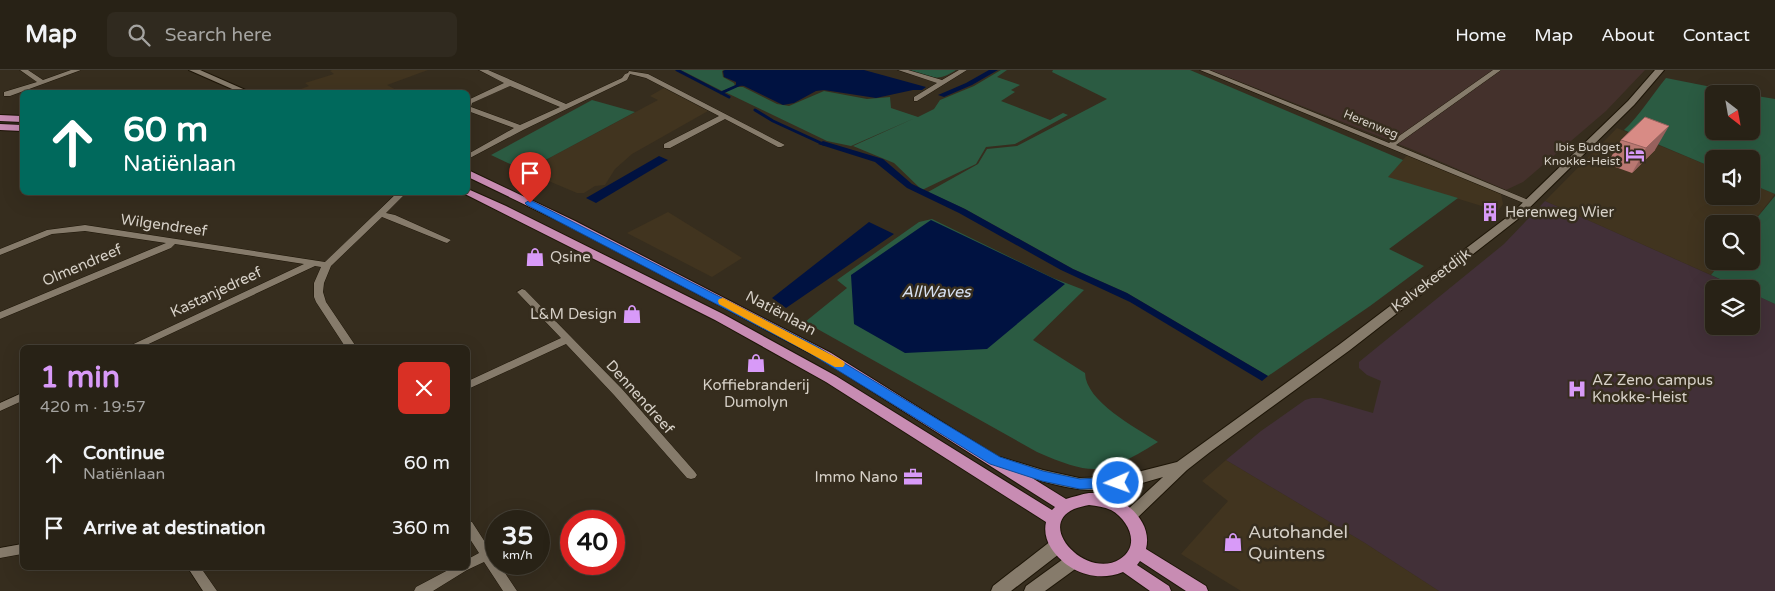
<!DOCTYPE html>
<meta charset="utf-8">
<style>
:root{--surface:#282216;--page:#302a1f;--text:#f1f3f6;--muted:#a5a4a1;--line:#443f35;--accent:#d89af8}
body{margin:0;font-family:"Varela Round",sans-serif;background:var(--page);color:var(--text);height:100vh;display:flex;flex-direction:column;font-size:19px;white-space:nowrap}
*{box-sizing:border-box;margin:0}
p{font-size:16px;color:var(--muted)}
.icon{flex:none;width:28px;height:28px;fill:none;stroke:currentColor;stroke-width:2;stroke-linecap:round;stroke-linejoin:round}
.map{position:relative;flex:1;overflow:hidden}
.drawer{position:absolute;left:20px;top:275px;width:450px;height:225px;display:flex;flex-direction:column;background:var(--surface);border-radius:8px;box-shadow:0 5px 20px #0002,0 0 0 1px var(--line)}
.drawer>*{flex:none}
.top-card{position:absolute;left:20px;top:20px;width:450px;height:105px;border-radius:8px;box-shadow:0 5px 20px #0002,0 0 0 1px var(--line);background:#00695c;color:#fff;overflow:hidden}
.needle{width:32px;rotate:149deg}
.fabs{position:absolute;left:1705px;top:15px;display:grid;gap:10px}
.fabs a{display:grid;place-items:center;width:55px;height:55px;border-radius:8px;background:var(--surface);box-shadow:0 5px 20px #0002,0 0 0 1px var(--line);font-size:25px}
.speed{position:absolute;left:485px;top:440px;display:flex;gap:10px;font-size:25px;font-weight:700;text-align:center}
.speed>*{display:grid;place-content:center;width:65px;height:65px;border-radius:50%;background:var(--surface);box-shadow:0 5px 20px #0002,0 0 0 1px var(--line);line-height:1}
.speed small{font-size:12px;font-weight:400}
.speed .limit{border:8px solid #d22;background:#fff;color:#111}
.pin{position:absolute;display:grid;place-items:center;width:42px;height:42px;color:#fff;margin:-51px -21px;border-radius:50% 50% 50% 0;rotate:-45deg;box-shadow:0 0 5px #0007}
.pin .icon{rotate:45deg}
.me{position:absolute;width:55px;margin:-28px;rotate:268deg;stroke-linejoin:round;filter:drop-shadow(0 0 4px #0008)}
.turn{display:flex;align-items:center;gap:18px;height:105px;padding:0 20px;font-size:22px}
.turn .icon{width:65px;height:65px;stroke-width:2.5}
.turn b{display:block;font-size:35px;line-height:42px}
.round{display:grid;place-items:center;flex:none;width:52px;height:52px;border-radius:8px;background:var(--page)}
.summary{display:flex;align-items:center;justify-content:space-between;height:85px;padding:0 20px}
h1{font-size:30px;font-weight:700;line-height:38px;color:var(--accent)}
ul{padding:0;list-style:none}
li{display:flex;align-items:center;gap:15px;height:65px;padding:0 20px}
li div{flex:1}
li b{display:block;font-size:19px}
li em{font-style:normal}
header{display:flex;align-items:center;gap:30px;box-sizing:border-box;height:70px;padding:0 25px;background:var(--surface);border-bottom:1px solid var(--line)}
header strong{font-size:24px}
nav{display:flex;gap:28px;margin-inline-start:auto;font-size:18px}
.search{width:350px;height:45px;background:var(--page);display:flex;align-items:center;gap:12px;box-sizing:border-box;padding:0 18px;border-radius:8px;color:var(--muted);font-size:19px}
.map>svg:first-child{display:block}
.built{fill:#41341f}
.industrial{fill:#44312c}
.medical{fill:#423038}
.green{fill:#2b5b42}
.water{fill:#001241}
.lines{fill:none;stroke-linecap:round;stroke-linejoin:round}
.stream{stroke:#001241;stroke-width:3}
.minor-casing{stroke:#1d1507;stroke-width:1}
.tertiary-casing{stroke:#1d1507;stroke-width:2}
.primary-casing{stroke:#1d1507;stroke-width:2}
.minor{fill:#867b6b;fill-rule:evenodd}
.tertiary{fill:#867b6b;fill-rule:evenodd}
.primary{fill:#c88cb3;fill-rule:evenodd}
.wall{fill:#ba7872}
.shaded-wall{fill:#97615d}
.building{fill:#d88b85;stroke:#97615d}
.route{fill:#1a73e8;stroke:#114b97}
.slow{fill:#f59e0b}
.labels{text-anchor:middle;stroke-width:5;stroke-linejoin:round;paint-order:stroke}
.far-street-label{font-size:12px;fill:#d6d0c7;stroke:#362d1e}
.far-poi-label{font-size:12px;fill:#d6d0c7;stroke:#362d1e;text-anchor:end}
.poi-label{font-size:15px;fill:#d6d0c7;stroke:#362d1e;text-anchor:start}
.street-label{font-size:15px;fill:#d6d0c7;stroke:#362d1e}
.water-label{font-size:16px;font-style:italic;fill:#d6e0f1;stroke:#362d1e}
.near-poi-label{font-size:18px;fill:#d6d0c7;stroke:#362d1e;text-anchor:start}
</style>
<header>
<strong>Map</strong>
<div class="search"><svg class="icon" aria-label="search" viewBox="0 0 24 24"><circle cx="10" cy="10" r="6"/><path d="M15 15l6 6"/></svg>Search here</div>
<nav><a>Home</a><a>Map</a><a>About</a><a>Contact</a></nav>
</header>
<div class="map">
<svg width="1775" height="521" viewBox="0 0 1775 521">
<rect width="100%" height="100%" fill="#362d1e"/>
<path class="built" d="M332,0h96l-41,15 11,6 -5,1h-100l16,-6 -4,-3 29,-9 -4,-3z
M664,18l44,23 -76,43 -17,15 -10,16 -10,1 -11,7h-7l-52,-22 133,-71 -8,-4z
M1617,58l97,40v28h37v-12l24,10 -24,31 -37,-1v37h8l-11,14 -166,-74z
M1408,84l93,40 2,10 -5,7 -111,-34z
M668,142l55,34 19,12 -30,19 -85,-44z
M1226,390l139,83 74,48h-198l-60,-37 47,-53 -26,-20z"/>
<path class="industrial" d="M1210,0h435l-39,41 -83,71 -17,8 -95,-41z"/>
<path class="medical" d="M1545,131l197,88h-28v37h37v-33l24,11v287h-336l-74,-48 -139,-83 35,-29 44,-31 7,-2h9l52,15 8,-32 -14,-6 -8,-7v-6l145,-118z"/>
<path class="green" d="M681,0h43l-2,1 1,6 11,6 1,3 -13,5z
M909,0h47c-20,13 -26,7 -47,0z
M1001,0h6l-10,7 23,8 -9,5 4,2 -14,9 49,19 13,-7 5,2 -53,29 -29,3 -10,17 -54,26 -28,-27 -41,-17 62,-28 -64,28 -24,-5 -102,-49 11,-5h7l34,17 12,2 35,-15 43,8 23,-2 1,11 27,9 16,-8 6,-9 34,-14z
M1053,0h137l213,90 -15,17 70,21 -69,51 35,17 -54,40 -102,70 -141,-83 -54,-24 -108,-60 -37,-17 50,-28 9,-15 30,-3 90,-47 -55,-27z
M1666,8l81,16h-33v37h37v-36l24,4v95l-24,-10v-25h-37v9l-90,-38c16,-15 28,-35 42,-52z
M592,30l43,12 -110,59 -34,-16z
M1775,126v108l-24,-11v-4h-9l-31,-14 11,-14h29v-36z
M932,149l121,59 31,12 -51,50 52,33c1,29 50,54 73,69 -54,33 -63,35 -121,10l-232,-130 42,-34 -10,-8 82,-58z"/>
<path class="water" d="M725,0h139l62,17 -4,3h-9l-37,8 -52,-8 -8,1 -22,12 -11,2 -39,-19 -8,-1v-3l-12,-5 -1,-6z
M989,0h9l-26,15 -28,12 -6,-2 28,-12z
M823,71l60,18 29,25 53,25 108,60 54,24 141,83 -6,5 -132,-79 -69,-32 -102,-57 -52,-25 -32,-26 -57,-18z
M659,86l9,4 -72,43 -10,-5z
M931,150l134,64 -78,65 -82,4 -51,-29 -3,-49z
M869,152l25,12 -108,74 -14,-10z"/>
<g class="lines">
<path class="stream" d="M677,0l52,27
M721,23l20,-9
M755,40l18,11 50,23"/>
<g class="minor-casing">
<path id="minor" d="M20,0h8l15,10 28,-10h10l-71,26h-6v-4l33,-10z
M479,0h9l78,34 56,-26 3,-4 3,-1 1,-2 19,3 137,71 -4,2h-3l-53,-28 -55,29h-6v-4l55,-28 -73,-38 -16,-4 -3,6 -104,50 -55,29v-5l46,-26 -46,-17v-11l36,-17zM510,16l50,21 -40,18 -49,-18 1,-4z
M898,0h10l34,10 17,-10h8l-50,31h-3v-4l23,-14z
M1200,0h9l180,73 104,-73h8l-105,75 137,57 -4,3 -3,-1z
M398,122h9l-21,21 9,2 56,25 -4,3 -3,-1 -62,-25 -51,49 -7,17 -1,9 3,10 31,46h-11l-30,-46 -2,-5v-14l7,-16 -6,-1 -175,82h-15l179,-84 -129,-20 -4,4 -171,71v-7l166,-69 -81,-12 -33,3 -52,21v-6l47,-19 38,-5 240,37z
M522,219l3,1 97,99 73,83 2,3 -2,3 -4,1 -4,-1 -73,-83 -48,-51 -98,45v-8l93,-43 -42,-44 -2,-2z
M22,323v8l-22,10v-8z
M468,451l4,1 24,37v5h3l18,27h-14l-19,-29 -17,8 -34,21h-19l2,-4 36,-19h16v-9l11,-6 -11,-17z
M22,474v10l-22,4v-10z
M188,498h13l16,23h-14z"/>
</g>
<g class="tertiary-casing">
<path id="tertiary" d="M189,0h11l50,22h-11z
M1655,0h9l-30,35 -116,114 -168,131 -140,102 -23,18 -52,50 -5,2 -5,-2 -3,-4 3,-4 38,-35c-15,4 -30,9 -45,12 -43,6 -83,-10 -123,-23l-2,-4 2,-4 5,-1 43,13 36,8 39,-1 59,-15 163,-118 170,-129 118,-114z
M1057,470l6,1 2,5 -2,5 -52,40h-20l2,-5 58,-45z
M1072,485l6,2 2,5 -2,5 -33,24h-21l2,-5 40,-29z"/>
</g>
<g class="primary-casing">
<path id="primary" d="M0,45l22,1v6l-22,-1z
M0,54l22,1v6l-22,-1z
M468,100l107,51 256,132 235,146c7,-2 16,-5 23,-6 28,-2 65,25 57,56l60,37 2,5h-22l-46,-30 -3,4 32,21 2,5h-21l-27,-19c-27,11 -56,0 -72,-24 -5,-8 -7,-17 -5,-26l-220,-140 -111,-62 -254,-128h7v-3l2,1 36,16 217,108 113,62 216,134 3,-3 -234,-148 -254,-134 -99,-48zM1089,435c8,1 15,2 22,5 18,10 30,36 9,49 -33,21 -85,-33 -46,-50 5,-2 10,-3 15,-4z"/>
</g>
<use href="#minor" class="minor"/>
<use href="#tertiary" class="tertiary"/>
<use href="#primary" class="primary"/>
</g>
<path class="wall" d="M1621,70l34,10 -23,23 -25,-9z"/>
<path class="shaded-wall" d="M1669,56l-14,24 -23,23 14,-25z"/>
<path class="building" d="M1645,47l24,9 -23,22 -25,-8z"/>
<path class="route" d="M530,130l286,146 184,111 43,14 37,8 38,-2 5,2 2,4 -2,3 -5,2 -38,1 -38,-8 -52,-17 -182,-112 -281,-147 -2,-2z"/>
<path class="slow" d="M723,228l120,63 2,3 -2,3h-8l-116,-63 -1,-3 1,-2z"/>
<defs>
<g id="hotel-bare" transform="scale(1.5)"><path d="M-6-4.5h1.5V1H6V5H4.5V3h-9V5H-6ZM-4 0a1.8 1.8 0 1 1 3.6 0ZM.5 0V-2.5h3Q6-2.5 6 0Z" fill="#d89af8" stroke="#362d1e" stroke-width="2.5" paint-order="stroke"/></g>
<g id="building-bare" transform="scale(1.5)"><path d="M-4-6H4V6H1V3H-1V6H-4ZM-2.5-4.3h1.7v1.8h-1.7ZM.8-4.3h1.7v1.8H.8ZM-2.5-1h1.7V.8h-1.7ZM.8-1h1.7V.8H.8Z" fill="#d89af8" stroke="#362d1e" stroke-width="2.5" paint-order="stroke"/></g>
<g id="shop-bare" transform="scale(1.5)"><path d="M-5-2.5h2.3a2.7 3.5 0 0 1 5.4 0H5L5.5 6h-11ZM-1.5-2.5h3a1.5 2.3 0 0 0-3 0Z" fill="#d89af8" stroke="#362d1e" stroke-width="2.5" paint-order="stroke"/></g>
<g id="hospital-bare" transform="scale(1.5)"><path d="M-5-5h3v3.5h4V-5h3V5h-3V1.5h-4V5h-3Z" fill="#d89af8" stroke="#362d1e" stroke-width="2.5" paint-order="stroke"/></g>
<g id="office-bare" transform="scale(1.5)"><path d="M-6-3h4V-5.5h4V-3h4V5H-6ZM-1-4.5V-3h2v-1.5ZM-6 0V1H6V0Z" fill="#d89af8" stroke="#362d1e" stroke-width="2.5" paint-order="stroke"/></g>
</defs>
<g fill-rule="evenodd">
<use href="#hotel-bare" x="1635" y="84"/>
<use href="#building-bare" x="1490" y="142"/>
<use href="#shop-bare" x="535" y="187"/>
<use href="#shop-bare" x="632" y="244"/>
<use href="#shop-bare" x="756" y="293"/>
<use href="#hospital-bare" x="1577" y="319"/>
<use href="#office-bare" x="913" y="407"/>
<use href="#shop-bare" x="1233" y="472"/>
</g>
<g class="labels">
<g class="far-street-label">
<text transform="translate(1371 54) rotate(22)" y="4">Herenweg</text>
</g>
<g class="far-poi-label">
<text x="1620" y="81">Ibis Budget<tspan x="1620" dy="14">Knokke-Heist</tspan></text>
</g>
<g class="poi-label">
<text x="1505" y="147">Herenweg Wier</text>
<text x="550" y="192">Qsine</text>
<text x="617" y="249" text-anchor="end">L&amp;M Design</text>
<text x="1592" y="315">AZ Zeno campus<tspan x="1592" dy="17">Knokke-Heist</tspan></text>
<text x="756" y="320" text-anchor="middle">Koffiebranderij<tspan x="756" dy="17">Dumolyn</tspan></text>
<text x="898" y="412" text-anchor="end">Immo Nano</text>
</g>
<g class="street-label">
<text transform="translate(164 155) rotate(8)" y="5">Wilgendreef</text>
<text transform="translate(82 195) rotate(-23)" y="5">Olmendreef</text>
<text transform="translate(1431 210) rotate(-37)" y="5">Kalvekeetdijk</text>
<text transform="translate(216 222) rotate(-25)" y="5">Kastanjedreef</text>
<text transform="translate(781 243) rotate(28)" y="5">Natiënlaan</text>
<text transform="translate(640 327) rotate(48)" y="5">Dennendreef</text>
</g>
<g class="water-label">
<text x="936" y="227">AllWaves</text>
</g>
<g class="near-poi-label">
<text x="1248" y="468">Autohandel<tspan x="1248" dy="21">Quintens</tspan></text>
</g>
</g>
</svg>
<div class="fabs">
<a><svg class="needle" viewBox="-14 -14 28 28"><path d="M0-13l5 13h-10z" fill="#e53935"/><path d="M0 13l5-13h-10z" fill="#a5a4a1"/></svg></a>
<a><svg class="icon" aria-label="sound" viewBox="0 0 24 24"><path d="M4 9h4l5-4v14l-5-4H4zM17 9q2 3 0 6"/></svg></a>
<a><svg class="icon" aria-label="search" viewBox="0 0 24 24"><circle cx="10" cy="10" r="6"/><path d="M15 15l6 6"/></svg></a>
<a><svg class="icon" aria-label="layers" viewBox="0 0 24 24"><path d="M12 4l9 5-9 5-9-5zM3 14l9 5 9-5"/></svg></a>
</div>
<div class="speed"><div>35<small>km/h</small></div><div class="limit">40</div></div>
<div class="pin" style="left:530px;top:133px;background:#d93025"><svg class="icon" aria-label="arrive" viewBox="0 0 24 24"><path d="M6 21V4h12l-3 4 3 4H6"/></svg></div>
<svg class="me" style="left:1118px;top:413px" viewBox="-20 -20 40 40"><circle r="17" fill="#1a73e8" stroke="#fff" stroke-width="3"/><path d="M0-11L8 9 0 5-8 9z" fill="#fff"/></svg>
<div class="top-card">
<div class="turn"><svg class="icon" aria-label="ahead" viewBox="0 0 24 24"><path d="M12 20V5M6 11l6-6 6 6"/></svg><div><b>60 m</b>Natiënlaan</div></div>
</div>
<section class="drawer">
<div class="summary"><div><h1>1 min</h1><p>420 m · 19:57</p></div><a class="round" style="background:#d93025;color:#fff"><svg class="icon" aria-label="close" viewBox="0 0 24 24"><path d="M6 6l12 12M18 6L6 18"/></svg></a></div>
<ul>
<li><svg class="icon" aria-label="ahead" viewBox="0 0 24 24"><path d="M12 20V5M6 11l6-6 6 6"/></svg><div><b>Continue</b><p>Natiënlaan</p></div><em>60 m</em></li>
<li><svg class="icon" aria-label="arrive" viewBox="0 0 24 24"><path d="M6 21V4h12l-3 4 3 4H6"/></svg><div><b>Arrive at destination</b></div><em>360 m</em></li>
</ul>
</section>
</div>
